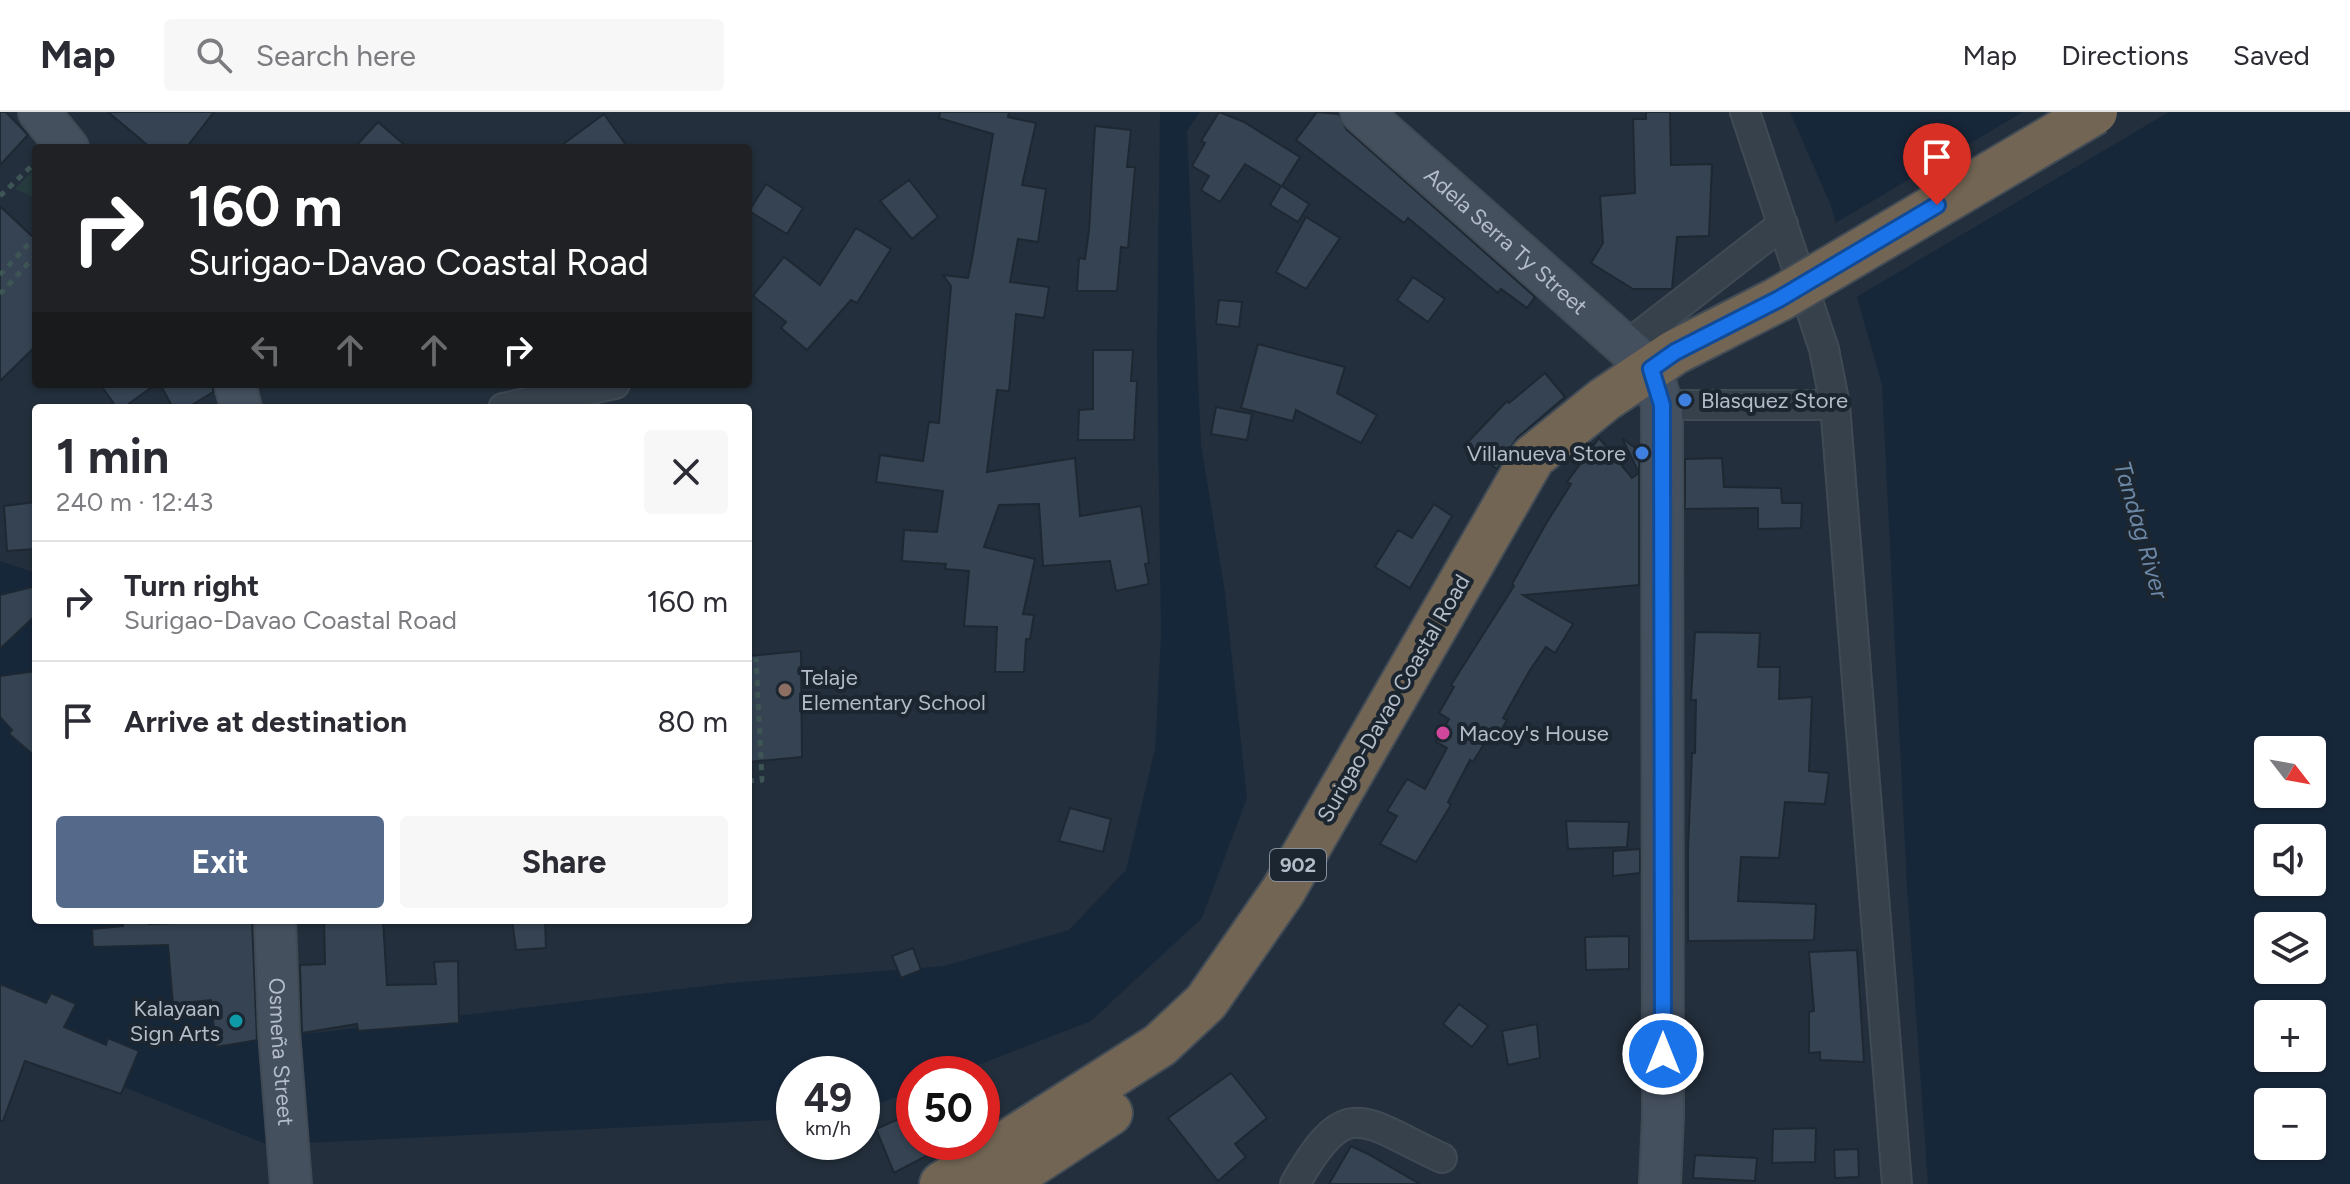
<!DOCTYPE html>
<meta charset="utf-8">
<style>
:root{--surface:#fff;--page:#f7f7f7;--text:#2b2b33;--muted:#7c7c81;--line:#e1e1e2;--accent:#556a8b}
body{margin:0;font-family:Figtree,sans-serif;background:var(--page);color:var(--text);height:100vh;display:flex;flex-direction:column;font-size:30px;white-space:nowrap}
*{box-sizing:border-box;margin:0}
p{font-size:26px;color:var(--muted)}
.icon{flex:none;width:44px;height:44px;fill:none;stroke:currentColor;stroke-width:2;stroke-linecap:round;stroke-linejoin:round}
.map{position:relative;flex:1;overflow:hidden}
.side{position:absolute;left:32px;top:292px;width:720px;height:520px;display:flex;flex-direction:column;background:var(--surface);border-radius:8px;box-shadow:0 2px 6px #0004}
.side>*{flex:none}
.top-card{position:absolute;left:32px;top:32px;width:720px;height:244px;border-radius:8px;box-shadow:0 2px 6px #0004;background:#202124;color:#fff;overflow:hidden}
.needle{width:52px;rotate:121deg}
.controls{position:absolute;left:2254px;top:624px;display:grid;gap:16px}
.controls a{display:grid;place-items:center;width:72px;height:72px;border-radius:8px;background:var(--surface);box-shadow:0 2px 6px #0004;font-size:40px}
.speed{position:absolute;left:776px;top:944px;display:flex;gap:16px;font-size:40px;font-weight:700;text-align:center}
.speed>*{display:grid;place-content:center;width:104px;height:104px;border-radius:50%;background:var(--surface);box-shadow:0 2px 6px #0004;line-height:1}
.speed small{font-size:20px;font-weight:400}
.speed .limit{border:12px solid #d22;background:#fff;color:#111}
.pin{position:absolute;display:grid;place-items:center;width:68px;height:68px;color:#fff;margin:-82px -34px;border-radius:50% 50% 50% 0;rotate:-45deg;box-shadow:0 0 8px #0007}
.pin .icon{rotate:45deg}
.me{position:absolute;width:88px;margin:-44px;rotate:0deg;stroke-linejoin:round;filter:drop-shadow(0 0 6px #0008)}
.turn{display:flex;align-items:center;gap:28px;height:168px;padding:0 24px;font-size:36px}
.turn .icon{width:104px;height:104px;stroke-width:2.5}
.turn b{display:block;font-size:56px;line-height:68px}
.lanes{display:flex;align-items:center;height:76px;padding:0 24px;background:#0003;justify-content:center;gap:40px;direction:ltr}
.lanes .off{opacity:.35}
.round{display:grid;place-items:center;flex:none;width:84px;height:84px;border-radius:8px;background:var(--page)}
.summary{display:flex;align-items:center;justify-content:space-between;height:136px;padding:0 24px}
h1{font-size:48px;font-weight:700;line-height:60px}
.action{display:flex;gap:16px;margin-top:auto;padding:16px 24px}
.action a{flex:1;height:92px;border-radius:8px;background:var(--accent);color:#fff;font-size:32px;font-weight:700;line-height:92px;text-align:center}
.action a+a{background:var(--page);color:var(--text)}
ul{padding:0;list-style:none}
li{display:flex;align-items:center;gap:24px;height:120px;padding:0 24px;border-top:2px solid var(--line)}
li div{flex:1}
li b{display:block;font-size:30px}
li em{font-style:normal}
header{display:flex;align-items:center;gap:48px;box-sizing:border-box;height:112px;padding:0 40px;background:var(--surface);border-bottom:2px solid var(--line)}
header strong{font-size:38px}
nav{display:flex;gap:44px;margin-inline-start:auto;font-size:28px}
.search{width:560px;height:72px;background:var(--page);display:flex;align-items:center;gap:20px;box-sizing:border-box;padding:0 28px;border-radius:8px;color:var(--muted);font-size:30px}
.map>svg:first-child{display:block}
.green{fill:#253b3d}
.water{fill:#17273a;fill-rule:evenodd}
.pier{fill:#232f3c}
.building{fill:#354352;stroke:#1e2833;stroke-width:2}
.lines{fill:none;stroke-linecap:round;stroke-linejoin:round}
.street-casing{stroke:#404a55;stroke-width:32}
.secondary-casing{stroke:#404a55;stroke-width:44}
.highway-casing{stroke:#424c57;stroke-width:48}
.path{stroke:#3e5555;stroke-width:5;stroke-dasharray:6 6;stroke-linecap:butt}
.street{stroke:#37414c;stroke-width:28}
.secondary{stroke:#45505f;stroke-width:40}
.highway{stroke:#726554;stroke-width:44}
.highway-bridge-casing{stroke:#424c57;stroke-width:48;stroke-linecap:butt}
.highway-bridge{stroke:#726554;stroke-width:44}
.route-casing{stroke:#114b97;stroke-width:20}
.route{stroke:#1a73e8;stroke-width:14}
.shop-dot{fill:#3f7fe0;stroke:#1c2631;stroke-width:3}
.education-dot{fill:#8d6e63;stroke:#1c2631;stroke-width:3}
.hotel-dot{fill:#d1479c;stroke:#1c2631;stroke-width:3}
.culture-dot{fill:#0f9aa8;stroke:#1c2631;stroke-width:3}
.labels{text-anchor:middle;stroke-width:8;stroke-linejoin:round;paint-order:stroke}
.shield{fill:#1c2631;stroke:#868f9b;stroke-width:2}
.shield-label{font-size:20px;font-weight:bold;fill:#b3bcc8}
.street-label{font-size:22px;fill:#b3bcc8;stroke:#1c2631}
.poi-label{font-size:22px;fill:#b3bcc8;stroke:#1c2631;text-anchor:start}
.water-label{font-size:24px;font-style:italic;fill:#6c88a7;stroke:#1c2631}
</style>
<header>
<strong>Map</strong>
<div class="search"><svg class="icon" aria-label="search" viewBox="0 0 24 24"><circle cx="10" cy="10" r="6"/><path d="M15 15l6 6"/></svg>Search here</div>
<nav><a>Map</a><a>Directions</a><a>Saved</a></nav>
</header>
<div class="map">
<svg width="2350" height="1072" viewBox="0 0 2350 1072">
<rect width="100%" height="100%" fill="#232f3c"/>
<path class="green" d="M36,55v31l-21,-9z"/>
<path class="water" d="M1160,0h40l-13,19 14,313 24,149 22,205 -45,120 -111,103 -136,53h-41v16l-52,20v-36h-68v45l-526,26 -268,-108v-476l36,12v347h172l7,125 515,-62 214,-17 125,-36 57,-60 29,-121 6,-112 -4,-289z
M1790,0h560v1072h-422l-21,-297 -25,-502 -51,-179zM2268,638h44v44h-44zM2268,726h44v44h-44zM2268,814h44v44h-44zM2268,902h44v44h-44zM2268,990h44v44h-44z"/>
<path class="pier" d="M2023,0h146l-316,187 -21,-74z"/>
<path class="building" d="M0,0h6l22,23 -28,30z
M108,0h106l-28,36h-35z
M940,0h69l-1,5 28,6 -14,62 24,4 -8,53 -20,-3 -8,43 39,5 -5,31 -28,-4 -7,77 -12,-1 -10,82 88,-14 5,58 61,-10 8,57 -4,1 4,20 -33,7 -6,-30 -67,5 -4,-62 -40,1 -15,42 51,12 -12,55 11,1 -4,24h-4l-2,33h-29l2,-45 -33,-1 5,-55 -24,-2 1,-5 -44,-3 2,-31 33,2 6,-41 -67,-9 4,-27 43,6 6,-39 10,1 12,-137 -8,-11 25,3 4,-19 21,-125 -54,-16z
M1219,0l25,10 56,35 -18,29 27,18 -11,18 -28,-17 11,-19 -36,-22 -25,38 -19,-12 8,-14 -17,-10 13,-23 -4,-2z
M1317,0l22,2 7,15 189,168 -8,11 -26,-19 -3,4 -90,-75 -4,5 -108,-83z
M1646,0h24l1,53 41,-1 -3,72 -32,1 -5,52h-39l-42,-26 12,-20 -3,-47 35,-3 -2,-74h13z
M604,2l24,34h-70z
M378,10l30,26h-54z
M1095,14l36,4 -4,37h8l-7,81 -7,-1 -4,44h-40l2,-33 6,1 4,-28z
M909,68l29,37 -26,22 -32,-38z
M766,72l37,24 -16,26 -38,-23z
M0,94l36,34v106l-36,35z
M1306,105l34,21 -34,51 -30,-17z
M856,116l35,21 -34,54 -6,-3 -44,50 -26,-22 5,-6 -33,-26 31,-39 36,28z
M1413,165l32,22 -17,23 -31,-22z
M1219,188l23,2 -3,25 -23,-3z
M1258,232l87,23 -8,26 40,22 -16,28 -65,-33 -3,11 -52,-13z
M1093,238h40l-2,31h6l-3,59h-56l1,-30 14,-1z
M1545,261l20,24 -48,41 -20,31 -32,-24 42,-44 2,2z
M100,272h56l-33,24h-6z
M160,272h53v8l-26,16h-14z
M1216,295l36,7 -5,26 -36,-6z
M1599,326l33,40 7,-5v112l-116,10 50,29 -18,29 -9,-6 -16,23 -27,48 4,2 -13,23 -7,-4 -14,23 -3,-2 -22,42 3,3 -35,57 -36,-18 17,-28 -10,-5 20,-32 18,10 22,-41 -11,-6 13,-23 -10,-6 15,-26 -3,-2 63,-99 -2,-2 35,-62 24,-38 -4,-2z
M1622,326l17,13v22z
M1722,346l2,29 57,1 1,15h20l-1,25 -43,1v-21l-73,1v-50z
M36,390v47l-29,2 -3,-45z
M1434,392l18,12 -42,72 -35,-21 23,-37 14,8z
M36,474v29l-36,34v-54z
M1695,520l65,1 -2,34h22l-1,32 33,-2 -3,74 20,2 -4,31 -40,-2 -6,56 -38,-1 -3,44 78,3 -2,36 -126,1v-92l4,-96h3l1,-53h-5z
M801,539l1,106 -54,5v-106z
M36,559v86l-27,-23 3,-4 -12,-13v-41z
M1070,696l41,11 -8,33 -44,-11z
M1566,709l63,1 -2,25 -59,2z
M1640,737v24l-27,3v-25z
M123,808h26v4l103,-4 5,120 -41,7 -5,-47 -38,4 -5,-59 -75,2 -1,-18 31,-3z
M383,808l4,65 49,-1 -2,-22 24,-1 1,62 -101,8 -1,-7 -55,9 -2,-68 25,-1 -1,-42z
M512,808h33l1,28 -30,2z
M1629,824v33l-43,1 -1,-33z
M913,836l8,22 -20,8 -9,-22z
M1857,838l7,112 -44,-2v-8l-11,1v-41l5,-1 -5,-59z
M0,872l46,19 5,-10 25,11 -12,23 42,18 2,-7 31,13 -18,43 -96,-33 -22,60h-3z
M1459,892l29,22 -16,21 -29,-23z
M1537,912l3,34 -32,7 -6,-34z
M1231,961l36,45 -32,26 11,13 -28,24 -50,-63z
M914,1000v30h39l-59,31 -18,-44z
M1816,1016l-1,34 -43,1 1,-34z
M1351,1034l17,8 52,30h-91z
M1858,1037l1,28 -24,1 -1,-28z
M1695,1043l62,3 -2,23 -62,-3z"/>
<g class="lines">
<g class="street-casing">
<path id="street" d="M1745,0l79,237 11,56 62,779
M1626,234l157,-122
M1662,293h173
M503,296l112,-24
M1295,1072c52,-91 65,-64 147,-26"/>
</g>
<g class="secondary-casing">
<g id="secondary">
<path d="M39,0l29,36"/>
<path id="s1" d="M1361,0l290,257 11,36 1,711 -3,68"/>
<path d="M235,272l6,24"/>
<path id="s2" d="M275,808l4,112 12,152"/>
</g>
</g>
<g class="highway-casing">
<path id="highway" d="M942,1072l218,-139 46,-43 77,-111 250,-434 72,-58 70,-47 104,-53
M1002,1072l108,-71"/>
</g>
<path class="path" d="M0,84l36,-34
M0,163l36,-39
M0,182l36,-39
M748,669l14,-1 -6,-122"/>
<use href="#street" class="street"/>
<use href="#secondary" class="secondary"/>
<use href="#highway" class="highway"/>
<g class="highway-bridge-casing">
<path id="highway-bridge" d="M1779,187l316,-187"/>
</g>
<use href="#highway-bridge" class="highway-bridge"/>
</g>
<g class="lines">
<g class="route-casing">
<path id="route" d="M1663,942l-1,-649 -11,-36 24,-17 104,-53 158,-94"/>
</g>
<use href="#route" class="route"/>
</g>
<g class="shop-dot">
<circle cx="1685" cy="288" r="8"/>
<circle cx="1642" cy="341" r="8"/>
</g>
<circle class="education-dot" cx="785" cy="578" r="8"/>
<circle class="hotel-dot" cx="1443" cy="621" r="8"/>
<circle class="culture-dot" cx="236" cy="909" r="8"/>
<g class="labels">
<rect class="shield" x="1270" y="737" width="56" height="32" rx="6"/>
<g class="shield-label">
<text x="1298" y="760">902</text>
</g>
<g class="street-label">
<text dy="8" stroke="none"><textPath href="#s1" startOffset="194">Adela Serra Ty Street</textPath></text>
<text transform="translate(1393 586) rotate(-60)" y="8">Surigao-Davao Coastal Road</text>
<text dy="8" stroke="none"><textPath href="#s2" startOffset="132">Osmeña Street</textPath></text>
</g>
<g class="poi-label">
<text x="1701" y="296">Blasquez Store</text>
<text x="1626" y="349" text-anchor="end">Villanueva Store</text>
<text x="801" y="573">Telaje<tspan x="801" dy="25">Elementary School</tspan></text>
<text x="1459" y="629">Macoy's House</text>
<text x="220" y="904" text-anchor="end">Kalayaan<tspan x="220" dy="25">Sign Arts</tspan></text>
</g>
<g class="water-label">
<text transform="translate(2141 418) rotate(74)" y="8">Tandag River</text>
</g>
</g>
</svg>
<div class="controls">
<a><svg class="needle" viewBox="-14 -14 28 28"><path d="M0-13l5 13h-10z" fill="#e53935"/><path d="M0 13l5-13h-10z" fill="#7c7c81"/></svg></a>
<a><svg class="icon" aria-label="sound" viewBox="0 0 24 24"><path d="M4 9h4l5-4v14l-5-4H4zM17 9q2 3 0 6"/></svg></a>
<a><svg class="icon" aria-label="layers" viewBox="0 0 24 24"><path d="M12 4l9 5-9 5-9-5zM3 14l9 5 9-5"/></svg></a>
<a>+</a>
<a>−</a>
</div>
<div class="speed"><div>49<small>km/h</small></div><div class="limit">50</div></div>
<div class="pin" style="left:1937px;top:93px;background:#d93025"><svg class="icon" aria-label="arrive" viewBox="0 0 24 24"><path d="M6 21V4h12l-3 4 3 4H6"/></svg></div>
<svg class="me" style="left:1663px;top:942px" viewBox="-20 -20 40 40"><circle r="17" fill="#1a73e8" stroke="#fff" stroke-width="3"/><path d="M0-11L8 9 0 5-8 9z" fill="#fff"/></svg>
<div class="top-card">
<div class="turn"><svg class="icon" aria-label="right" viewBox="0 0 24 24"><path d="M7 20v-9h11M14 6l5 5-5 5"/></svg><div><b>160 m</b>Surigao-Davao Coastal Road</div></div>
<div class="lanes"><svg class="icon off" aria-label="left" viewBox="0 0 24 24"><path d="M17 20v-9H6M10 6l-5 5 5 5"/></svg><svg class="icon off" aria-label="ahead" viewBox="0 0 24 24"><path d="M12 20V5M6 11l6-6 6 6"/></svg><svg class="icon off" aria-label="ahead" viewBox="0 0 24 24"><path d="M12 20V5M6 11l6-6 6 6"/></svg><svg class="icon" aria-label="right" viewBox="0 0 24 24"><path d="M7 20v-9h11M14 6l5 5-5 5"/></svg></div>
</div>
<section class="side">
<div class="summary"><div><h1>1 min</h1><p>240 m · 12:43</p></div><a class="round"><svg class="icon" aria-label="close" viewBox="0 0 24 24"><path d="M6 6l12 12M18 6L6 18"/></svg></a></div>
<ul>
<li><svg class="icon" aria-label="right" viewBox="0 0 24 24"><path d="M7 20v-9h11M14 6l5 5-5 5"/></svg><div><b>Turn right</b><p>Surigao-Davao Coastal Road</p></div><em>160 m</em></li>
<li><svg class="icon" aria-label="arrive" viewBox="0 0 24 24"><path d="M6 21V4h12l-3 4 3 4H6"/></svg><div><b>Arrive at destination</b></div><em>80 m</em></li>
</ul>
<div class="action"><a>Exit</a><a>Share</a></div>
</section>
</div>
